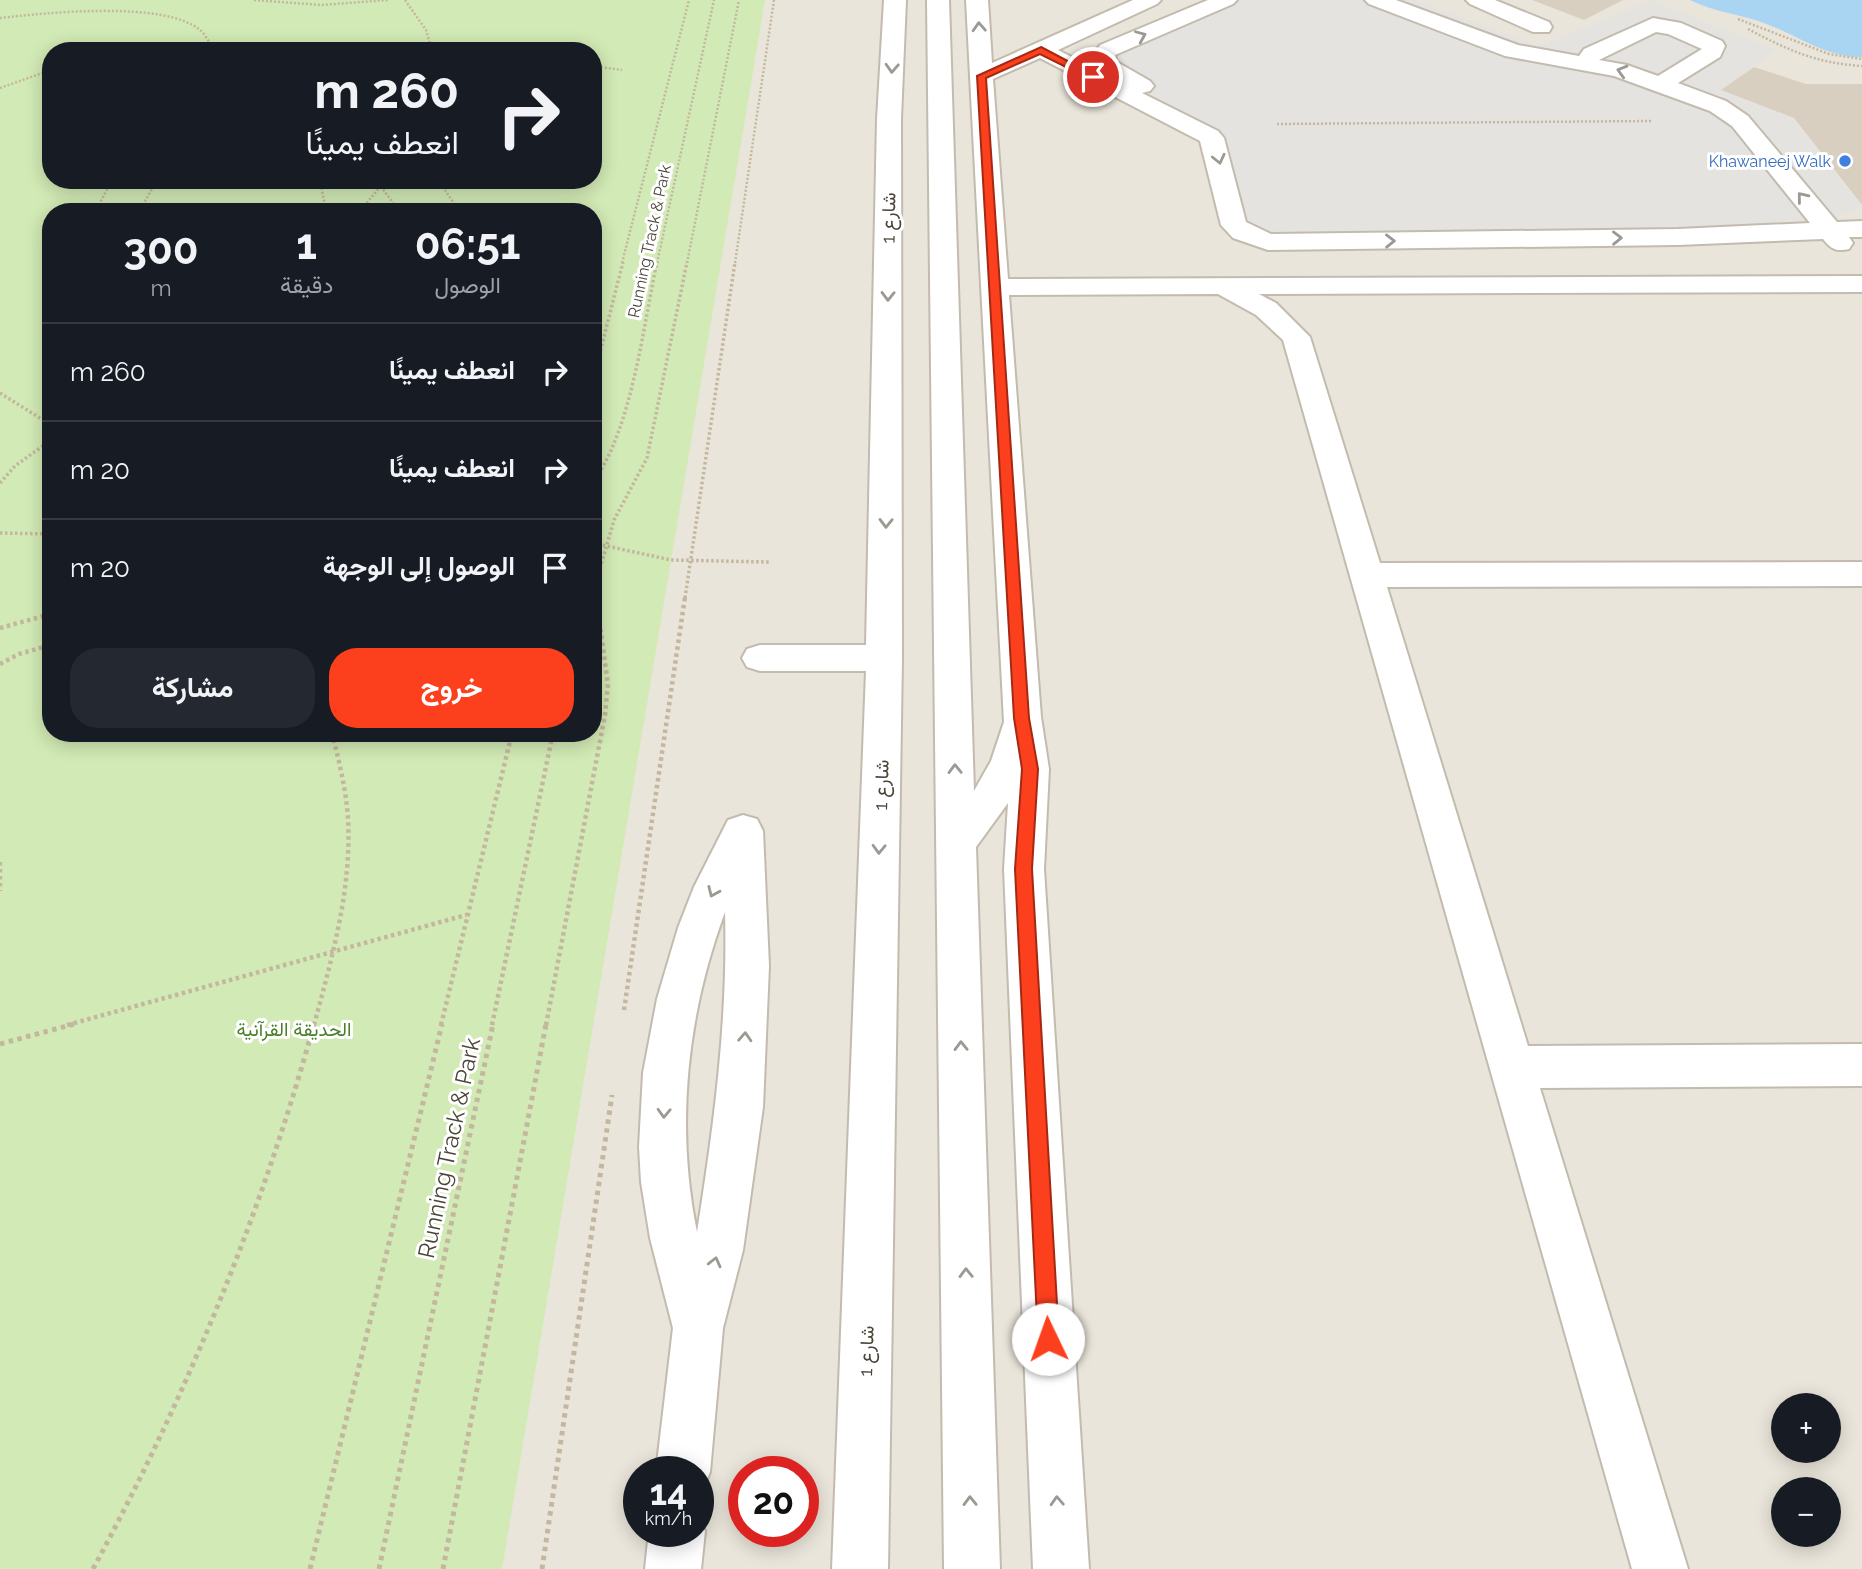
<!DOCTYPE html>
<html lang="ar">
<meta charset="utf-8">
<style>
:root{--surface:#171b24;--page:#242831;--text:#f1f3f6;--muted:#9ea1a6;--line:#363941;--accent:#fc3f1d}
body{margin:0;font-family:Raleway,Vazirmatn,sans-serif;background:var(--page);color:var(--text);direction:rtl;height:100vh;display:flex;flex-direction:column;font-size:26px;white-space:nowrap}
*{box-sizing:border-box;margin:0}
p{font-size:23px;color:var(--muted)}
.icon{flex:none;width:38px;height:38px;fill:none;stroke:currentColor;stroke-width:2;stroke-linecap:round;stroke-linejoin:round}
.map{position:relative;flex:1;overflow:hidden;direction:ltr}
.drawer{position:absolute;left:42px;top:203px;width:560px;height:539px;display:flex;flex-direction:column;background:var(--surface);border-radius:28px;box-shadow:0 4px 18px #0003;direction:rtl}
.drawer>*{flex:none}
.top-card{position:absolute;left:42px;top:42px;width:560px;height:147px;border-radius:28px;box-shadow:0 4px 18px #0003;direction:rtl;background:#171b24;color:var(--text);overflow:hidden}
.fabs{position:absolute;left:1771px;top:1393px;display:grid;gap:14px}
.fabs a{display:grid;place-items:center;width:70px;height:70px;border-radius:50%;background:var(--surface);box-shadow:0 4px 18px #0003;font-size:35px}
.speed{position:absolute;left:623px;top:1456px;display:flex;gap:14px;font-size:35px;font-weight:700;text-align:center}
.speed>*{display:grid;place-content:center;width:91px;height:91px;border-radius:50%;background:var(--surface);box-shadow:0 4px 18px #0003;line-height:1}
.speed small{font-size:18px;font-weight:400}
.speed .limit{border:10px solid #d22;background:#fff;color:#111}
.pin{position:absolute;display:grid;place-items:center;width:60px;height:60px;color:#fff;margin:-30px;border:4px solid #fff;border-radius:50%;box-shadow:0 2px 7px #0007}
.me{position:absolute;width:77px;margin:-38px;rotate:357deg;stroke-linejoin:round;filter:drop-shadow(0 0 5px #0008)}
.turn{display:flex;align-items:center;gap:24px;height:147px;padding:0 28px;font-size:32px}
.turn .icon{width:91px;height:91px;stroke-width:2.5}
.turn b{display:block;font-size:49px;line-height:60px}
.eta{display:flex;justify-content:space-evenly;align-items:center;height:119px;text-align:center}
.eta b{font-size:42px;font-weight:700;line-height:49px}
.action{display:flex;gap:14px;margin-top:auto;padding:14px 28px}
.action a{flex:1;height:80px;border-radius:28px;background:var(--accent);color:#fff;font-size:28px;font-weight:700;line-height:80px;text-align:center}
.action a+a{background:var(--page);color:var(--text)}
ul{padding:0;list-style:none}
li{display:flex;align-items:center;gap:21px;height:98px;padding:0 28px;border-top:2px solid var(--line)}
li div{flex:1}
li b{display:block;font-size:26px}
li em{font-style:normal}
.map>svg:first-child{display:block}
.residential{fill:#eae5da;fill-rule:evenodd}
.green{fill:#d2eab5;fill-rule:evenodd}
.parking{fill:#e5e3e0}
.water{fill:#a9d4f2}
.building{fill:#d8cfc1}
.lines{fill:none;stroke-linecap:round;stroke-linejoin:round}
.minor-casing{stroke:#c2bbae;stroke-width:4}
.path-far3{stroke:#c4b79f;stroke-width:2.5;stroke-dasharray:2 2;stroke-linecap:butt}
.path-far2{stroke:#c4b79f;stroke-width:3.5;stroke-dasharray:2.5 2.5;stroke-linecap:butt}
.path-far1{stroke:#c4b79f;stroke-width:4.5;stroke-dasharray:3.5 3.5;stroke-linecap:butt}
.path{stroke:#c4b79f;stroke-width:5;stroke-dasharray:4.5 4.5;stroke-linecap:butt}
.minor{fill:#fff;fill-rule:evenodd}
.oneway{stroke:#9c9892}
.route{fill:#fc3f1d;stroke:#a42913;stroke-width:2}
.shop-dot{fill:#3f7fe0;stroke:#fff;stroke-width:2.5}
.labels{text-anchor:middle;stroke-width:6;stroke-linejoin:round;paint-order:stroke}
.far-shop-label{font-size:16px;fill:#366cbe;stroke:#fff;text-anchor:end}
.far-street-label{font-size:16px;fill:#4b4439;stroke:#fff}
.street-label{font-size:19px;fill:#4b4439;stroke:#fff}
.park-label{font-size:19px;fill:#4a7f2a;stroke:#fff}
.near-street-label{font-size:23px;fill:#4b4439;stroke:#fff}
</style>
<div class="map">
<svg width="1862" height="1569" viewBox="0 0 1862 1569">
<rect width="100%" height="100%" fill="#f6f3ec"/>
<path class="residential" d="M0,0h1862v1569h-1862zM51,51h542v129h-542zM51,212h542v521h-542zM1783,1405h46v46h-46zM639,1472h59v59h-59zM744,1472h59v59h-59zM1783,1489h46v46h-46z"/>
<path class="green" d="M0,0h765l-263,1569h-502zM51,51h542v129h-542zM51,212h542v521h-542z"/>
<path class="parking" d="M1212,0h203l121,45 14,-3 100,-42 127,50 -56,40 73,28 68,89 -28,12 -32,8 -54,4 -478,3 -23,-9 -26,-87 -142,-83z"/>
<path class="water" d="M1690,0h172v57c-36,0 -61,-20 -93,-32 -26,-11 -54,-12 -79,-25z"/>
<path class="building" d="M1532,0h91l-39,20z
M1754,67l52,17h56v121l-68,-87 -73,-28z"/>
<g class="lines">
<g class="minor-casing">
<path id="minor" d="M884,0h22l-5,119 1,539 -14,911h-56l34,-898h-106l-13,-4 -5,-9 5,-9 13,-4h106l11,-526z
M927,0h22l25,791 17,-30 13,-39 -38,-722h22l4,63 141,-63h28l-4,4 -99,46 45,23 -8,-8 -2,-10 7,-10 108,-45h29l-4,4 -118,51 2,7 33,19 4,5 -4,5 -8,2 76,38 6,7 22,84 25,12 407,-5 132,-6 -78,-97 -22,-15 -96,-35 -109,-20 -136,-52 -4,-4h31l122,45 61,11 5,-7 69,-31 28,5 41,18 3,5 -5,11 -42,26 48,18 22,15 89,106 25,-1v16h-13l4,6 -4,6c-13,3 -18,0 -26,-10l-145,6 -410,5 -35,-12 -12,-13 -21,-84 -160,-83 -47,21 15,200 854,-3v16l-603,2 17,9 34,34 70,226 482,-1v24l-475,1 141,459 334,-2v42l-322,2 148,481h-56l-349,-1229 -27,-25 -38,-21 -209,1 32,422 8,52 -5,100 45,700h-56l-29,-700 4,-66 -32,44 24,722h-56zM1656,32l12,2 34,15 -44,27 -31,-11 -28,-5z
M1466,0h29l54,22 3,5 -3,5h-16l-63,-28z
M743,815l14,4 6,12 6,135 -6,141 -20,143 -20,78 -13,144 -8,19 -4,2v-21h-42l17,-144 -23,-90 -9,-56 -2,-35 4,-74 14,-74 21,-71 16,-41 34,-67zM725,912c3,108 -11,213 -28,320 -22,-107 -10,-218 28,-320z
M698,1516l7,15 -4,38h-56l4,-38h49z"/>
</g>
<path class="path-far3" d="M254,0l67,5 67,-5
M405,0l21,30 6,21
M0,18c45,-5 164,-18 200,12 4,3 7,9 10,13
M1738,19l91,35 33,5
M1748,29c40,21 67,34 114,37
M140,51c62,-9 123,-11 185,0
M593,66l29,4
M0,88l51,-18
M1277,124l375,-3
M320,180l6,32
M376,180l24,32
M438,180l22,32
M95,212l17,-32
M139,212l18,-32
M359,212l27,-32
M622,263l67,-263
M657,263l57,-263
M687,263l52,-263
M735,263l39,-263"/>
<path class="path-far2" d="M593,380l30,-118
M0,393l51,32
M593,482c39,-53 50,-155 64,-220
M0,483l15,-17 36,-26
M0,533l51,1
M593,543l78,17 98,2
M596,598l3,-26 15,-52 33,-62 40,-196
M685,598l50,-336"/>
<path class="path-far1" d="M0,628l51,-14
M0,664l19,-10 32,-9
M0,862v29
M624,1010l61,-413
M67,1025l399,-110
M314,1025c18,-67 38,-137 34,-207 -2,-29 -9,-57 -16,-85
M441,1025l71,-292
M492,1025l61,-292
M546,1025l59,-310 3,-31 -12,-87"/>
<path class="path" d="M0,1044l74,-20
M93,1569c93,-172 169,-356 221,-545
M310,1569l132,-545
M379,1569l114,-545
M443,1569l103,-545
M542,1569l70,-474"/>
<use href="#minor" class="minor"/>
</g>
<defs><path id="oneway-chevron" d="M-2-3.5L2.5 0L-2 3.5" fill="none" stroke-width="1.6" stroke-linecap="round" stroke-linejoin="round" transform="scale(1.75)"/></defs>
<g class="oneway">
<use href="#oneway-chevron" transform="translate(979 27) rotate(-93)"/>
<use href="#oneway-chevron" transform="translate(1141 36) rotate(-23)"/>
<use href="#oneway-chevron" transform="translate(892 68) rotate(93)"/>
<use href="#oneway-chevron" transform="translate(1622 71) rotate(-164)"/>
<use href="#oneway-chevron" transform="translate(1219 159) rotate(77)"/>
<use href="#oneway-chevron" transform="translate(1802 197) rotate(-129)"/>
<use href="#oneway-chevron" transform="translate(1617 238) rotate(-1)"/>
<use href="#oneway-chevron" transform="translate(1390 241) rotate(-1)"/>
<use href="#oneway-chevron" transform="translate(888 296) rotate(91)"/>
<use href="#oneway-chevron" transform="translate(886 523) rotate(91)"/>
<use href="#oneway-chevron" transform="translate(955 769) rotate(-91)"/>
<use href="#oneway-chevron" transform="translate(879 849) rotate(92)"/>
<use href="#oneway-chevron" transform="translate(713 892) rotate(114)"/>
<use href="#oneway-chevron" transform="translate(745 1037) rotate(-87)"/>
<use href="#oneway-chevron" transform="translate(961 1046) rotate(-91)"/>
<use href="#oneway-chevron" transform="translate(664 1113) rotate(92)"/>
<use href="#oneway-chevron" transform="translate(715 1262) rotate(-76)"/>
<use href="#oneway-chevron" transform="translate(966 1273) rotate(-91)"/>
<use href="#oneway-chevron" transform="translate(970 1501) rotate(-91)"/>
<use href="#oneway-chevron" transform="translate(1057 1501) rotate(-93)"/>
</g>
<path class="route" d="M1041,47l57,30 -8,2 -50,-25 -54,24 43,640 9,51 -6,100 27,470 -3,8 -8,3 -7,-3 -3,-8 -23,-470 7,-100 -8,-51 -37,-642z"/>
<circle class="shop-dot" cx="1845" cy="161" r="7"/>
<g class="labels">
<g class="far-shop-label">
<text x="1831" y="167">Khawaneej Walk</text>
</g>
<g class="far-street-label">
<text transform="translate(649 241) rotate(-78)" y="6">Running Track &amp; Park</text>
</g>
<g class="street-label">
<text transform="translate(888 218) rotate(-89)" y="7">شارع 1</text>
<text transform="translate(881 785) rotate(-88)" y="7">شارع 1</text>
<text transform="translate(866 1351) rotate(-88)" y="7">شارع 1</text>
</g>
<g class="park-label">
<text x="294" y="1036">الحديقة القرآنية</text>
</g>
<g class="near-street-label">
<text transform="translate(449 1148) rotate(-78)" y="8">Running Track &amp; Park</text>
</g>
</g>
</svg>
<div class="fabs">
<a>+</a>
<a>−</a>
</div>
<div class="speed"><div>14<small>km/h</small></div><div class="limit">20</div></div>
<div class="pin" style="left:1093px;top:77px;background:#d93025"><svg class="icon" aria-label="arrive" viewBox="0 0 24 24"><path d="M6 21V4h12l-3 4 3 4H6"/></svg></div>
<svg class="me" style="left:1048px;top:1339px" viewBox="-20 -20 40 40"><circle r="19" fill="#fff"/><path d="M0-13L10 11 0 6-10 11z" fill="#fc3f1d"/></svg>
<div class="top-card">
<div class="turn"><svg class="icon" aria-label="right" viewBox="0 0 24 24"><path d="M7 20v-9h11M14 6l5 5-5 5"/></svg><div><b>260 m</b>انعطف يمينًا</div></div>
</div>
<section class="drawer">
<div class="eta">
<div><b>06:51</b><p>الوصول</p></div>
<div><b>1</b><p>دقيقة</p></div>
<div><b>300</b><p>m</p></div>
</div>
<ul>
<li><svg class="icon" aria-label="right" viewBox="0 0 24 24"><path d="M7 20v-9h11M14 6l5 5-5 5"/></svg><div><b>انعطف يمينًا</b></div><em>260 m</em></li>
<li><svg class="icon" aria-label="right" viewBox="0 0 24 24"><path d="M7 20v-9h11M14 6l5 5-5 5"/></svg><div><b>انعطف يمينًا</b></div><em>20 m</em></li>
<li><svg class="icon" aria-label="arrive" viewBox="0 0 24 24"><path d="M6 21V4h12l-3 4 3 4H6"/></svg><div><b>الوصول إلى الوجهة</b></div><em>20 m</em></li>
</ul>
<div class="action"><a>خروج</a><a>مشاركة</a></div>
</section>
</div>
